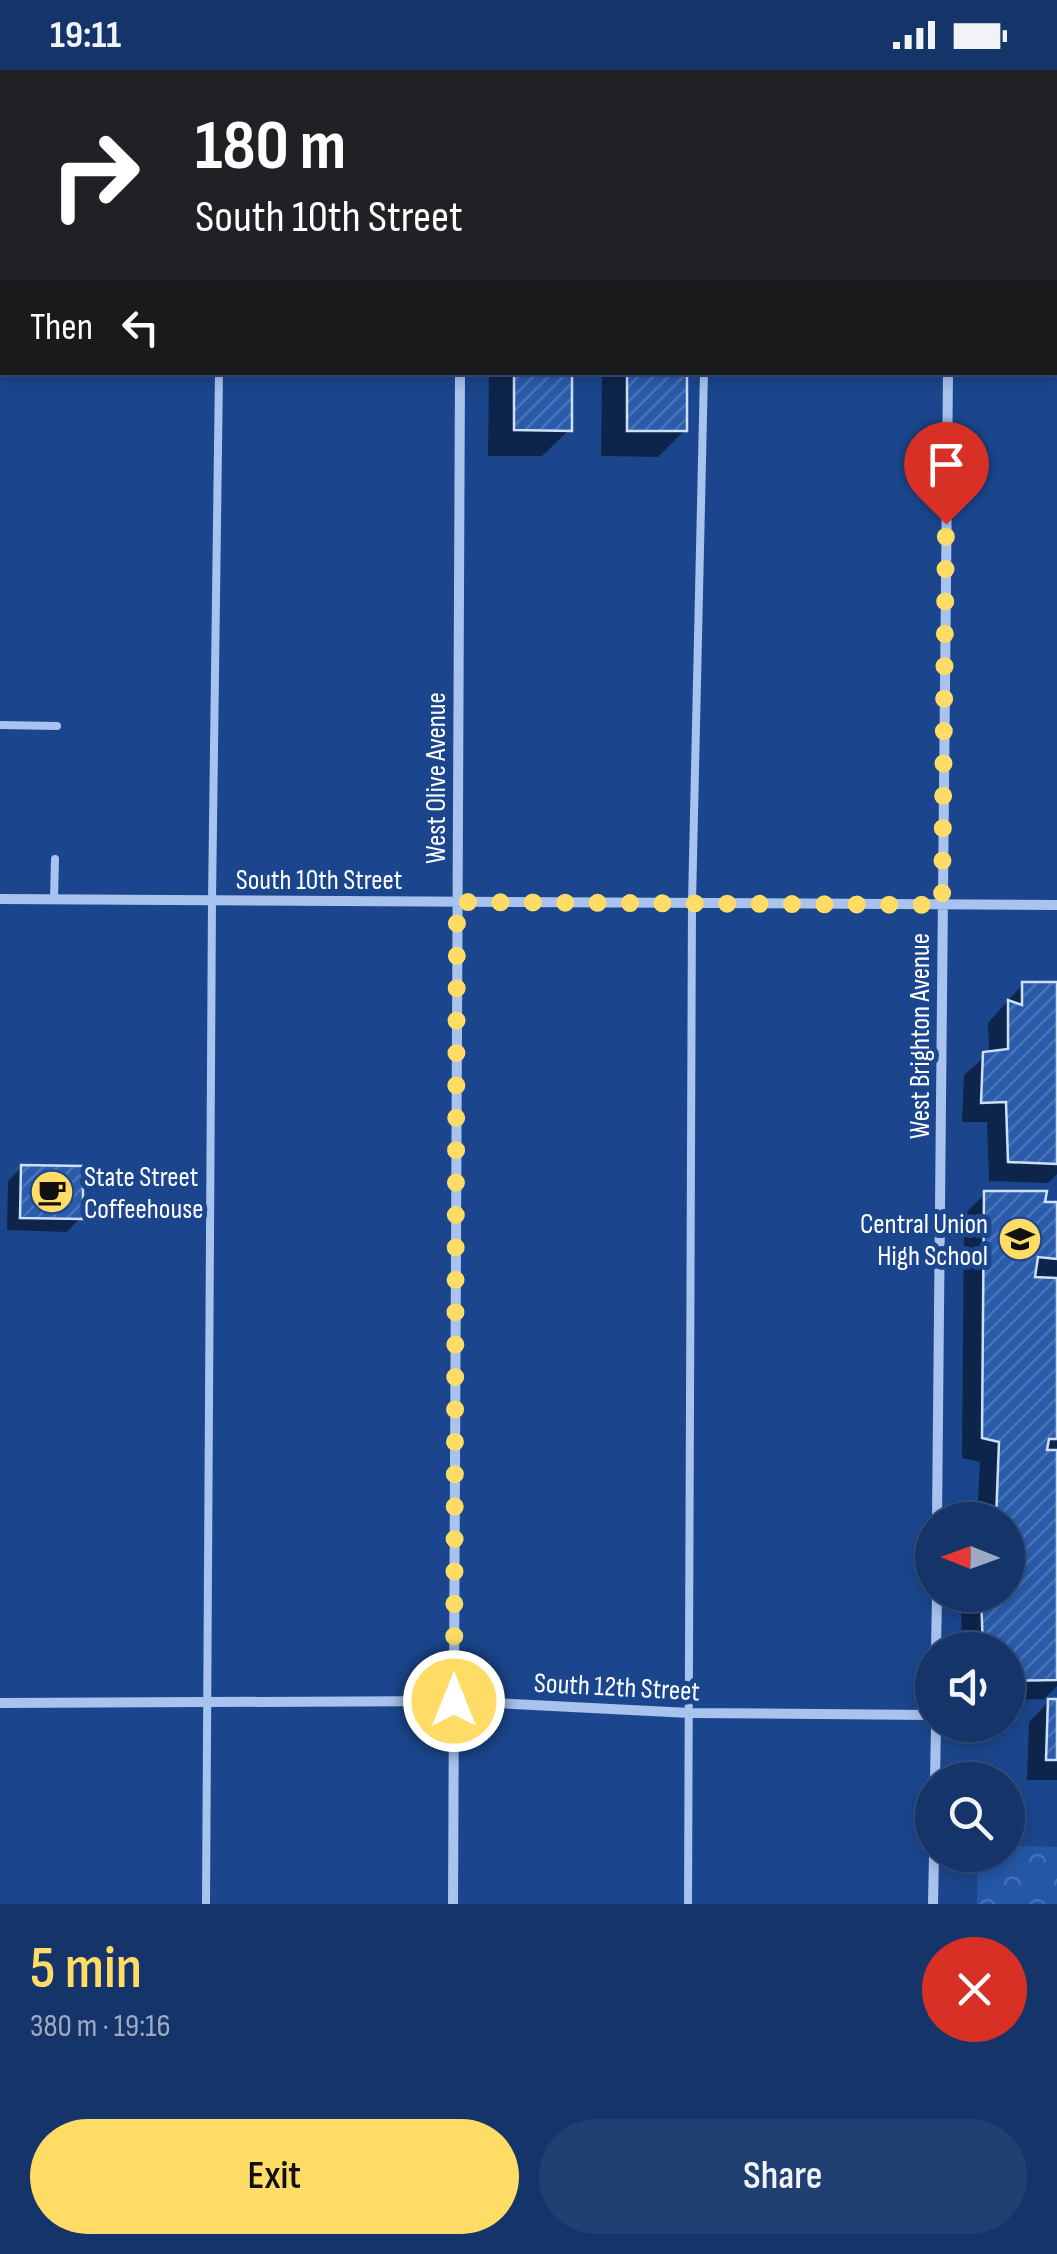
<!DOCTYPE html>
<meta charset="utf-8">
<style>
:root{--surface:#14346a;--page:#213f72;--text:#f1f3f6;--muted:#9daac1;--line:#334f7e;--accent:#ffdc65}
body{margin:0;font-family:"Sofia Sans Condensed",sans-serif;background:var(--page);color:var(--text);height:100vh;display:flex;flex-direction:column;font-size:38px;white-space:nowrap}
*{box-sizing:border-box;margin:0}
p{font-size:32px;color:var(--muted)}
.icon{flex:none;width:55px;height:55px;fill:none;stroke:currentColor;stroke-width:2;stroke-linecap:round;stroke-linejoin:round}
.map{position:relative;height:1834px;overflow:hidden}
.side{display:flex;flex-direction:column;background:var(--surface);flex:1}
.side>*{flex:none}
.hud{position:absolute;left:0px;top:0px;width:1058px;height:305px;box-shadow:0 5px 15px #0003,0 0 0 2px var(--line);background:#202124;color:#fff;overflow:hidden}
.needle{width:65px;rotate:271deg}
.controls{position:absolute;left:915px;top:1432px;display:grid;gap:20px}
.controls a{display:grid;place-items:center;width:110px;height:110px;border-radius:50%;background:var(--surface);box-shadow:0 5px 15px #0003,0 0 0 2px var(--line);font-size:50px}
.pin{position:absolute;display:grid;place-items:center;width:85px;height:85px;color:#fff;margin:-102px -42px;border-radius:50% 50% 50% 0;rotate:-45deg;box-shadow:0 0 10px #0007}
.pin .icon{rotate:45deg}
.me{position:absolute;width:110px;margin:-55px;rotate:0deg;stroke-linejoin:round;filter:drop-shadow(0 0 8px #0008)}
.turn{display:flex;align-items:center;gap:35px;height:210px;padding:0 30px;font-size:45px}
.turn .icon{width:130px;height:130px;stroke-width:2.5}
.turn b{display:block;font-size:70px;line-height:85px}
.then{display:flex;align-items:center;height:95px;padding:0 30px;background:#0003;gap:20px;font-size:38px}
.round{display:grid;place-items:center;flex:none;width:105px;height:105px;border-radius:52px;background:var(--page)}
.summary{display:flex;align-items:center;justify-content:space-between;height:170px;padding:0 30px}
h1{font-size:60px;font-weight:600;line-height:75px;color:var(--accent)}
.button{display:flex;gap:20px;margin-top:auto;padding:20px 30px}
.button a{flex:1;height:115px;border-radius:60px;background:var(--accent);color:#111;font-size:40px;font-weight:600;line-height:115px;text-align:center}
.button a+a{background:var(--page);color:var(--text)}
.status{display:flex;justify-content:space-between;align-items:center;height:70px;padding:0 50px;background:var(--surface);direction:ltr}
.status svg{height:28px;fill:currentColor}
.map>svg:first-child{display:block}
.forest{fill:url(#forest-crowns)}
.shadow{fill:#0007}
.building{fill:url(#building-hatch);stroke:#cedffa;stroke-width:2.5}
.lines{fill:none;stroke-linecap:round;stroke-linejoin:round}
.lane{stroke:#a8c3ee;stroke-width:8}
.street{stroke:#a8c3ee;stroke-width:10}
.route{stroke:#ffdc65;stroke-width:18;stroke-dasharray:0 32.4}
.labels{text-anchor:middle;stroke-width:10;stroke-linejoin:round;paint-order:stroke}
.street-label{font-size:28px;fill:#fff;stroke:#1b468d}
.poi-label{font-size:28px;fill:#fff;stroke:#1b468d;text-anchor:start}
</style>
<div class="status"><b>19:11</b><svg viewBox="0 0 49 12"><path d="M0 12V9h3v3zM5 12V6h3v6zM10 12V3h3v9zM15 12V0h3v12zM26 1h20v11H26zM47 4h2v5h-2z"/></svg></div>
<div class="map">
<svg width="1057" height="1834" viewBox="0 0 1057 1834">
<defs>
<pattern id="forest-crowns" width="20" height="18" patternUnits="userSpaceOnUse" patternTransform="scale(2.5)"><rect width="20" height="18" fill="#2457a6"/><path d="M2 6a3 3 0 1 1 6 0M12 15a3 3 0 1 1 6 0" fill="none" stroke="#4570b3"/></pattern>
<pattern id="building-hatch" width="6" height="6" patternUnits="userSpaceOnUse" patternTransform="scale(2.5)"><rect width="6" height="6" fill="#2a5cab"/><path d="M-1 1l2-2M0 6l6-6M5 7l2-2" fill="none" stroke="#4a74b8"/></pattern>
</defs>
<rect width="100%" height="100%" fill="#1b468d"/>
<path class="forest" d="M1008,1776l49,1v57h-80v-49h31z"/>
<path class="shadow" d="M1057,6v176h-2z
M489,302h80v58l-27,26h-54z
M602,302h83v58l-27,27 -57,-1z
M1023,914h34v190l-9,9 -59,-2 -2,-59h-25l2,-47 25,-22 -1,-30z
M22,1097l58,51 -13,14 -60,-2 1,-49z
M985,1124l72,11v481l-13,13 -36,1v-50h-46l-1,-43 12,-12h35v-75h-31l3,-58 -18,-4 2,-244z
M1049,1631h8v79h-30l2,-58z"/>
<path class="building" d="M1055,4h2v112h-2z
M514,302h58v59l-58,-1z
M627,302h60v59h-60z
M1022,912h35v182l-49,-2 -2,-60 -25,1 2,-51 25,-3v-49l14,5z
M21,1095l62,1v53l-63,-1z
M984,1121h63l-2,11h12v57l-19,-2 -3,20 22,1v161h-8l-2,11h10v230l-49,1v-31h-25l-2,-55h27v-75h-12l3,-78 -17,-4z
M1048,1629h9v61h-11z"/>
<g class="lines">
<path class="lane" d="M0,27h2
M0,108h2
M0,185l2,1
M1055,213h2
M0,655l57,1
M54,829l1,-40
M206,1834l6,-1004 7,-528
M688,1834l4,-1001 12,-531"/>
<path class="street" d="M461,2v-2
M953,2v-2
M0,829l1057,6
M937,1450l11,-1148
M936,1580l1,-55
M0,1633l454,-2 236,12 242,2
M935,1710l1,-55
M453,1834l7,-1532
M933,1834l1,-49"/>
</g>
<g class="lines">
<path class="route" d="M454,1631l3,-799 485,3 4,-381"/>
</g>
<defs>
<g id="cafe-disc" transform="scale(2.25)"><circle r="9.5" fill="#ffdc65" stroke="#1b468d"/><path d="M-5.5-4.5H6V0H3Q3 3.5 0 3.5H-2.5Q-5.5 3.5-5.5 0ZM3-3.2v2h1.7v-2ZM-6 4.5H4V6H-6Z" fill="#111"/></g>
<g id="school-disc" transform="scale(2.25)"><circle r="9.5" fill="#ffdc65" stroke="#1b468d"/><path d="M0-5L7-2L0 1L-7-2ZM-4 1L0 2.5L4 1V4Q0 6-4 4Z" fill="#111"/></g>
</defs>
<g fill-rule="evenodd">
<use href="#cafe-disc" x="52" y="1122"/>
<use href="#school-disc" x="1020" y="1169"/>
</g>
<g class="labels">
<g class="street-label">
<text transform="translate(435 708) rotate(-90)" y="10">West Olive Avenue</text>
<text x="319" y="819">South 10th Street</text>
<text transform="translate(919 966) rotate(-90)" y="10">West Brighton Avenue</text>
<text transform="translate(617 1616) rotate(3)" y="10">South 12th Street</text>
</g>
<g class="poi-label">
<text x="84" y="1116">State Street<tspan x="84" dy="32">Coffeehouse</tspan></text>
<text x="988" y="1163" text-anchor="end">Central Union<tspan x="988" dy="32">High School</tspan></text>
</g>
</g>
</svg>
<div class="controls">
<a><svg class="needle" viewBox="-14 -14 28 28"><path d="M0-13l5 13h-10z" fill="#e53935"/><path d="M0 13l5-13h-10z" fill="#9daac1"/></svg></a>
<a><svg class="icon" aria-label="sound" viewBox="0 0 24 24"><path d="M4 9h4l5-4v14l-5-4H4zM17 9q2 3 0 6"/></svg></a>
<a><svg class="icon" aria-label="search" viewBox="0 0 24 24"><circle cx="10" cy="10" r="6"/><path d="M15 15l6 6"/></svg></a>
</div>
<div class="pin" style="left:946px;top:454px;background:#d93025"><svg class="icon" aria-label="arrive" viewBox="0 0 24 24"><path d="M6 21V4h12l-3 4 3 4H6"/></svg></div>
<svg class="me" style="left:454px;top:1631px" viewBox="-20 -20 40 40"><circle r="17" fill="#ffdc65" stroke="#fff" stroke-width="3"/><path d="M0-11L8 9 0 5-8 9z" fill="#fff"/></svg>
<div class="hud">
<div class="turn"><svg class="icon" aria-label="right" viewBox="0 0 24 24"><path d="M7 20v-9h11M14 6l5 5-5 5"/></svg><div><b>180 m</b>South 10th Street</div></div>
<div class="then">Then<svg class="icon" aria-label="left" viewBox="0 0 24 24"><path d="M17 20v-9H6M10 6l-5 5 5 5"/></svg></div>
</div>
</div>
<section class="side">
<div class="summary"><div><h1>5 min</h1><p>380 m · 19:16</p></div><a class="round" style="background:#d93025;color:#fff"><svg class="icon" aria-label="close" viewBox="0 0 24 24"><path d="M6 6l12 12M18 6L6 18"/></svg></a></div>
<div class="button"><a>Exit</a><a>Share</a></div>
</section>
